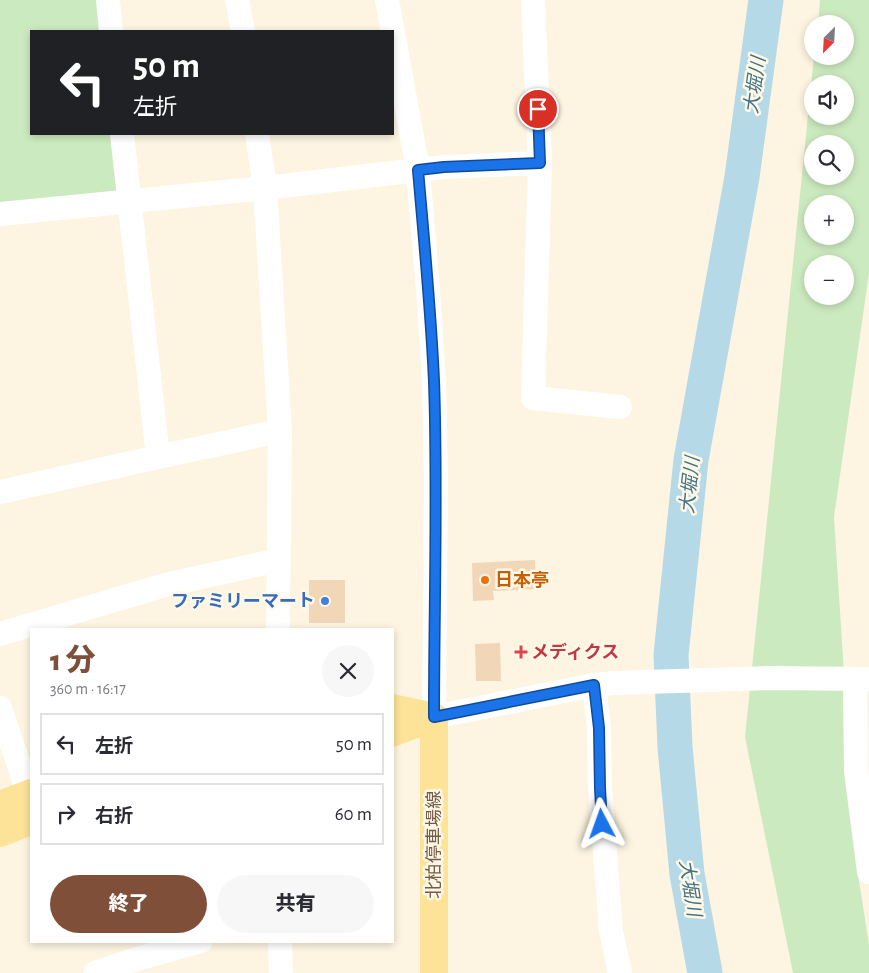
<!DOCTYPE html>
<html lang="ja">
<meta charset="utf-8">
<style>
:root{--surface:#fff;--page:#f7f7f7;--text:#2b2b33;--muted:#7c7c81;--line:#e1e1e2;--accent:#804f3a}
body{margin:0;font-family:"Alegreya Sans","Noto Sans JP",sans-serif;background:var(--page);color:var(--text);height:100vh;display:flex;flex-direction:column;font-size:19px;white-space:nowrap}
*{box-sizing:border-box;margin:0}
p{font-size:16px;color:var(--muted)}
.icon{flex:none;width:28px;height:28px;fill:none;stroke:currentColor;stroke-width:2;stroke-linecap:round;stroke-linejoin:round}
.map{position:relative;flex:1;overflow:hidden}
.drawer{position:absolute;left:30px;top:628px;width:364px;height:315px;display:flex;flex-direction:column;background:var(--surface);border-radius:0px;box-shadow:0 2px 8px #0003}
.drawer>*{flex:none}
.hud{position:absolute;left:30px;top:30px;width:364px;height:105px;border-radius:0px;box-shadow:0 2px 8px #0003;background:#202124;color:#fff;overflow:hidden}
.needle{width:32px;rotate:204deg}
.fabs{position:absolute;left:804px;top:15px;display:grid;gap:10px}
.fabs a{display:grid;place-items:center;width:50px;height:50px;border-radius:50%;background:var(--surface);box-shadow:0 2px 8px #0003;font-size:25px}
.pin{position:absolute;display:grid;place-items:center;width:42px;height:42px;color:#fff;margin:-21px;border:2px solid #fff;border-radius:50%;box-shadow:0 1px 5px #0007}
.me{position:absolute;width:55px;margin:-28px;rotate:356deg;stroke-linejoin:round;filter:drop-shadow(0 0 4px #0008)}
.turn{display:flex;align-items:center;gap:18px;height:105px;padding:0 20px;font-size:22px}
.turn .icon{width:65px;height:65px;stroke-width:2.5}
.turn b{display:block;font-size:35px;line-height:42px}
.round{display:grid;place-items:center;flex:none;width:52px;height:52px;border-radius:26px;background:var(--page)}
.summary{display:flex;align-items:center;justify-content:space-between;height:85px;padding:0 20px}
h1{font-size:30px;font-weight:800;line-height:38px;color:var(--accent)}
.primary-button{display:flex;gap:10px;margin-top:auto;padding:10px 20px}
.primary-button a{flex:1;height:58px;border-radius:30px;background:var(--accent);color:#fff;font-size:20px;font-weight:800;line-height:58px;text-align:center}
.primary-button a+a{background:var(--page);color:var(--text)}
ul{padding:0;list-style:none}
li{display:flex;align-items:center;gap:15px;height:62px;margin:0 10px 8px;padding:0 10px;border:2px solid var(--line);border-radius:0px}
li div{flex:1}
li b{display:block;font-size:19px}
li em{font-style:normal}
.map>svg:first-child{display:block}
.green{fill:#cceabf;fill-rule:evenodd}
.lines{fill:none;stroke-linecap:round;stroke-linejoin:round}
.river{stroke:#b5d9e6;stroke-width:35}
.building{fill:#f2d6b8}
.minor{stroke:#fff;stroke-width:24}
.major{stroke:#fde398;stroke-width:28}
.route-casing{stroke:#114b97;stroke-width:12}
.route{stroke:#1a73e8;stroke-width:9}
.food-dot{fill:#e8710a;stroke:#fff8e7;stroke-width:2}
.shop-dot{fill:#3f7fe0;stroke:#fff8e7;stroke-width:2}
.health-dot{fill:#e0444e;stroke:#fff8e7;stroke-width:2}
.labels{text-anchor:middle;stroke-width:5;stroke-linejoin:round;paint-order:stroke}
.food-label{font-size:18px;font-weight:bold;fill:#c56008;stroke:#fff8e7;text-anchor:start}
.shop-label{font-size:18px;font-weight:bold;fill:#366cbe;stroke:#fff8e7;text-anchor:end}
.health-label{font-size:18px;font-weight:bold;fill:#be3a42;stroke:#fff8e7;text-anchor:start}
.street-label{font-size:18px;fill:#745c48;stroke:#fff8e7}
.water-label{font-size:19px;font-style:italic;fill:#417488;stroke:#fff8e7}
</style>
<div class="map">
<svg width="869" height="973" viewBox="0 0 869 973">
<rect width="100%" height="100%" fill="#fdf5e1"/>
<path class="green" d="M0,0h100l3,31h-72v103h83l6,53 -7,8 -113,9z
M820,0h49v273l-35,244 22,344 13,84v28h-76l-48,-236 69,-681h31v-32h-27zM812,84h33v32h-33zM812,144h33v32h-33zM812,204h33v32h-33zM812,264h33v32h-33z"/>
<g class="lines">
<path class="river" d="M705,973l-18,-99 -12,-127 -4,-92 20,-195 51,-283 24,-177"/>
</g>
<path class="building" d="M535,560l1,29 -43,2 1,9 -21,1 -1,-38z
M309,580h36v43h-36z
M500,643l1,38h-25l-1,-37z"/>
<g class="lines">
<path class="minor" d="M108,0l3,31
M237,0l6,31
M387,0l31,170 10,120 6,90 2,102 -2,235 160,-32 20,-2 155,-5 100,1
M533,0l7,163 -7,235 87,9
M122,134l36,323 122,-26 -2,198
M257,134l8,54 179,-21 96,-4
M0,214l265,-26 15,243
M0,492l158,-35
M0,634l165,-49 114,-25
M855,679l1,92 13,101
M594,685l5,43 1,60 11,143 9,42
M0,708l31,94
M280,941l1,32
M95,973l35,-12 71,-20"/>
<path class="major" d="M392,708l42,9
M434,717v256
M392,733l42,-16
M0,805l31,-12
M0,833l31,-12"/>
</g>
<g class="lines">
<g class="route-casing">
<path id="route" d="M538,109l2,54 -96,4 -26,3c6,70 13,141 16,211 4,112 0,224 0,336l160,-32 5,43 1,60 2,36"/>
</g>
<use href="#route" class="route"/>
</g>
<circle class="food-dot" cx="485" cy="580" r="5"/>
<circle class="shop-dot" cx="325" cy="601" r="5"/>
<path class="health-dot" d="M518.5 644.5h5v5h5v5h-5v5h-5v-5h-5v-5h5z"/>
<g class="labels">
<g class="food-label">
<text x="495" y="586">日本亭</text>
</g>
<g class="shop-label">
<text x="315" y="607">ファミリーマート</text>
</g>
<g class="health-label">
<text x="531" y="658">メディクス</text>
</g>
<g class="street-label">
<text transform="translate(434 845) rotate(-90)" y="6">北柏停車場線</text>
</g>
<g class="water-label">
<text transform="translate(754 85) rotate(-82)" y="7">大堀川</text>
<text transform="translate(689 485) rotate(-84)" y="7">大堀川</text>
<text transform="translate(691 888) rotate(81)" y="7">大堀川</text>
</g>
</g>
</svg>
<div class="fabs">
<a><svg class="needle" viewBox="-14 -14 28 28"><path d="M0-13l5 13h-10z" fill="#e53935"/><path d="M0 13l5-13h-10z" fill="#7c7c81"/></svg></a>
<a><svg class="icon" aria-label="sound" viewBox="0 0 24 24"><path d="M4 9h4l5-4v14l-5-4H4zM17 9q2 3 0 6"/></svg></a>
<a><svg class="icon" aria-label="search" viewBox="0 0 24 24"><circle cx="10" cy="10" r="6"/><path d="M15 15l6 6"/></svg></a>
<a>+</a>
<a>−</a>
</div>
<div class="pin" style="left:538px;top:109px;background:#d93025"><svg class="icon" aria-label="arrive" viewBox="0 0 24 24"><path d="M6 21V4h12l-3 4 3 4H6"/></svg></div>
<svg class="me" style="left:602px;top:824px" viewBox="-20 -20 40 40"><path d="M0-17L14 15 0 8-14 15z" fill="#1a73e8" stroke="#fff" stroke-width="4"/></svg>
<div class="hud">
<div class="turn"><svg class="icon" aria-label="left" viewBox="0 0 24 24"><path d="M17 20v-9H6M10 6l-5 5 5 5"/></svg><div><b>50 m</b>左折</div></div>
</div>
<section class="drawer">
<div class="summary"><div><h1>1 分</h1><p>360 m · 16:17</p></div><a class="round"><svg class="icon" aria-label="close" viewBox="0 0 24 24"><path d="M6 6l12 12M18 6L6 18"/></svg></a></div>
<ul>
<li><svg class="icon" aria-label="left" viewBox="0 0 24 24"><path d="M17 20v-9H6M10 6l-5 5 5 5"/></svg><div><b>左折</b></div><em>50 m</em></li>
<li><svg class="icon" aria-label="right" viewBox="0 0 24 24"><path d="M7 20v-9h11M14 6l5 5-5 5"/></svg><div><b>右折</b></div><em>60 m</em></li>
</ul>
<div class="primary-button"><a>終了</a><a>共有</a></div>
</section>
</div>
